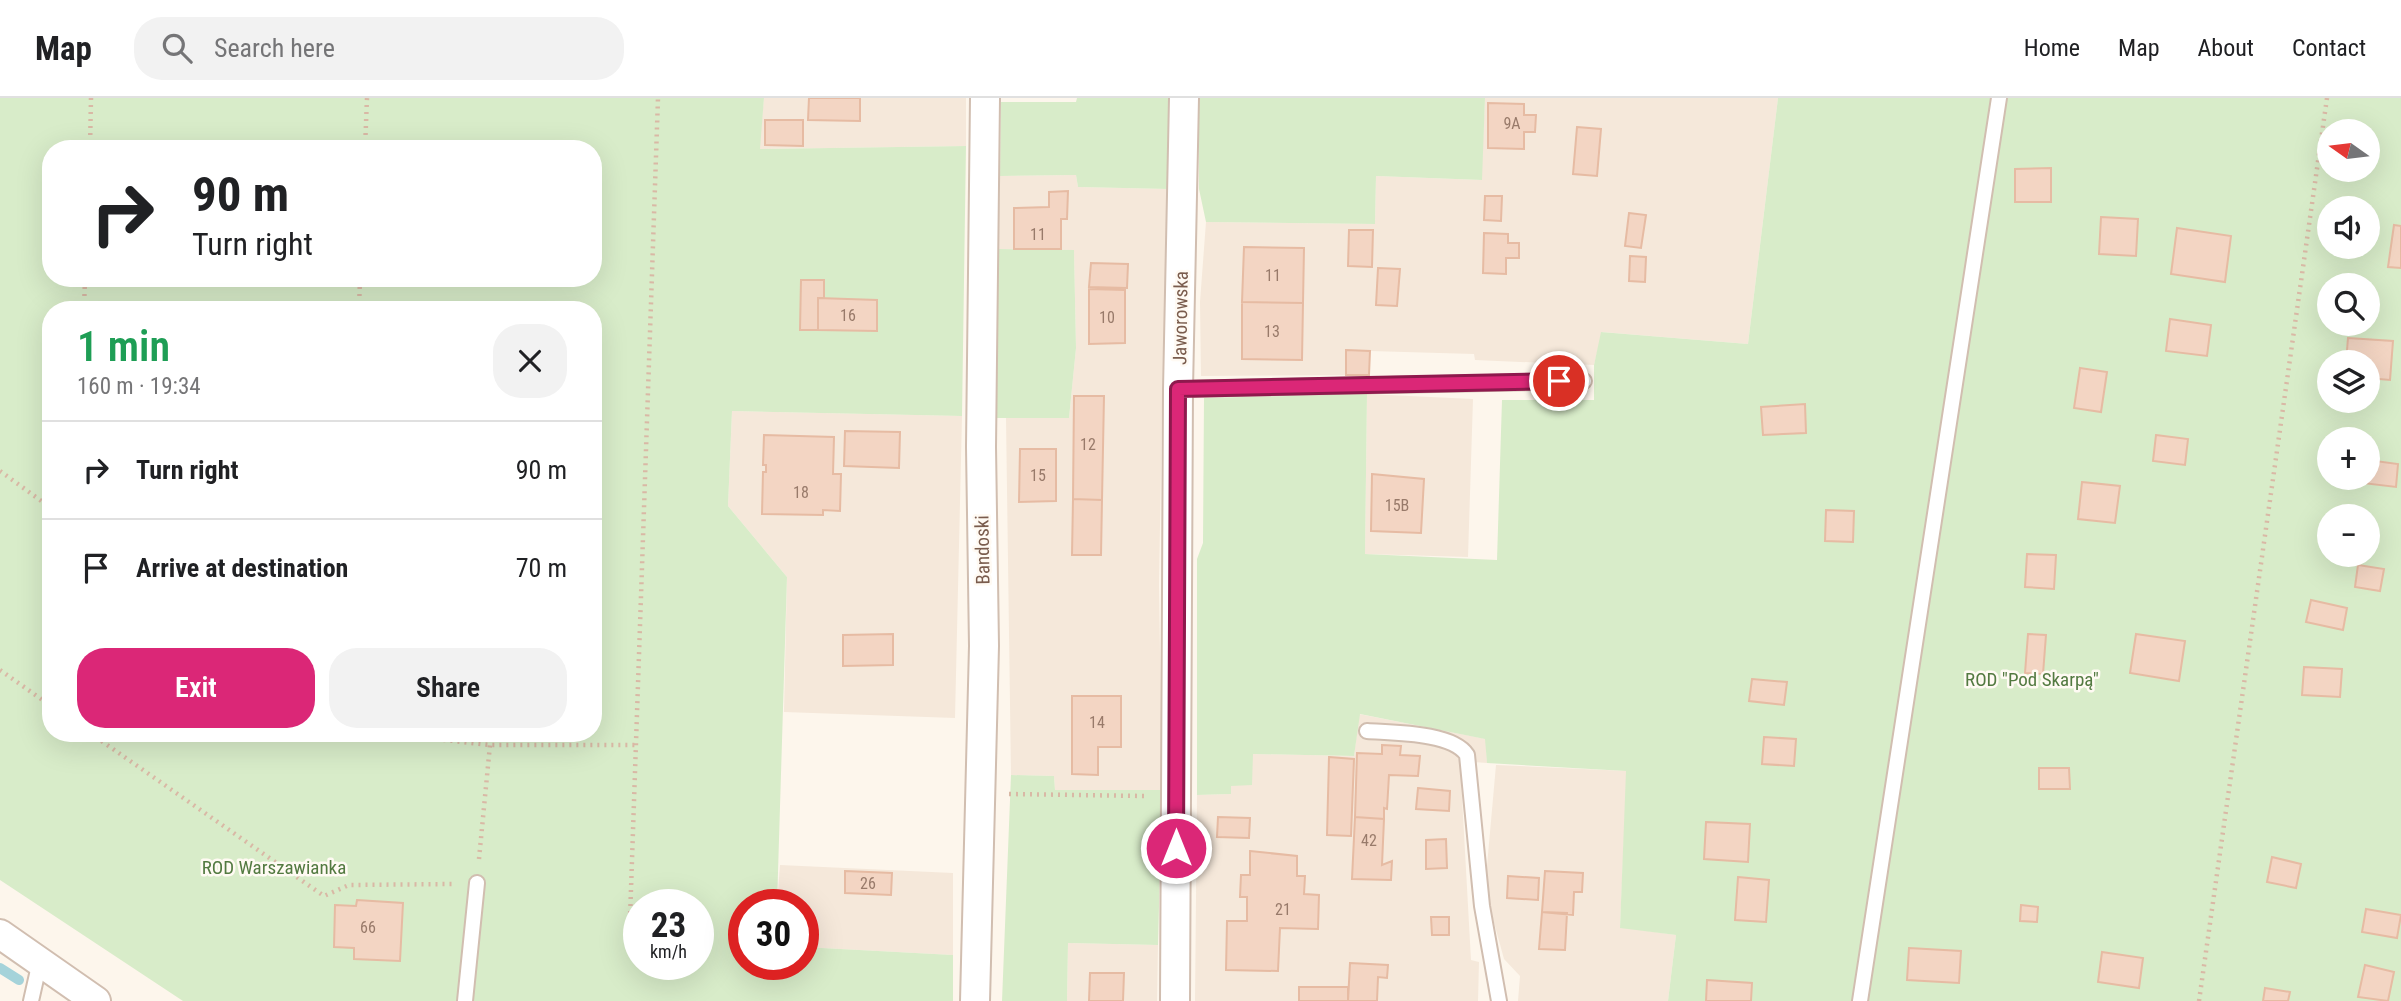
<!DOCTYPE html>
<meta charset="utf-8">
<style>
:root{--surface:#fff;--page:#f2f2f2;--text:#202124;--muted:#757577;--line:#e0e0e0;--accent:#db2777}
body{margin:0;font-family:"Roboto Condensed",sans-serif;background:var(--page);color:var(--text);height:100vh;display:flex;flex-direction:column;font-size:26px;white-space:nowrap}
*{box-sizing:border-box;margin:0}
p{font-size:23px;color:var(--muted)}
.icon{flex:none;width:38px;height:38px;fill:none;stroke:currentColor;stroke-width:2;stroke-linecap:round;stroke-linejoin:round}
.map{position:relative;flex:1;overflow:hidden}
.sheet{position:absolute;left:42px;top:203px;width:560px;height:441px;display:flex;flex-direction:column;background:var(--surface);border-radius:28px;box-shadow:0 7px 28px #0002}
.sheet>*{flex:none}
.banner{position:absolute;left:42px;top:42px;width:560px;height:147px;border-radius:28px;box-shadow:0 7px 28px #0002;background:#fff;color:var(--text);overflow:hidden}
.needle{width:46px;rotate:284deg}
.controls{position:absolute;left:2317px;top:21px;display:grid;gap:14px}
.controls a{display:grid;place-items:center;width:63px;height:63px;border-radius:50%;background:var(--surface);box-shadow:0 7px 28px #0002;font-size:35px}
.speed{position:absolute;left:623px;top:791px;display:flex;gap:14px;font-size:35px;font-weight:700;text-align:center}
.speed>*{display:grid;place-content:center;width:91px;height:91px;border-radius:50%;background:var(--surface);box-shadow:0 7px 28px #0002;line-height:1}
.speed small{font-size:18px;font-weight:400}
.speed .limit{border:10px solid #d22;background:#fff;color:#111}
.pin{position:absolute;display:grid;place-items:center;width:60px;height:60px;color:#fff;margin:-30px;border:4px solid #fff;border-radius:50%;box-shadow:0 2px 7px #0007}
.me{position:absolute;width:77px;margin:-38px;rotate:0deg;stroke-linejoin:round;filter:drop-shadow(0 0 5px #0008)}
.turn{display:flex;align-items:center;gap:24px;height:147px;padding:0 35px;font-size:32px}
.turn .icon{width:91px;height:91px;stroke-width:2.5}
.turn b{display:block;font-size:49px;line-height:60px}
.round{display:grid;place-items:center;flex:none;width:74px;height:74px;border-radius:28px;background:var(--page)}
.headline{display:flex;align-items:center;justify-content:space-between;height:119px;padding:0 35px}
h1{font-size:42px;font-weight:600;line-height:52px;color:#1e9e55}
.action{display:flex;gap:14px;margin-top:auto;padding:14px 35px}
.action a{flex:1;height:80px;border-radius:28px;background:var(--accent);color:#fff;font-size:28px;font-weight:600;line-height:80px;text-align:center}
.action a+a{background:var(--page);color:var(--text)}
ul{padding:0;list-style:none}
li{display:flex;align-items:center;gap:21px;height:98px;padding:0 35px;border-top:2px solid var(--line)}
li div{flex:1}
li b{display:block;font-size:26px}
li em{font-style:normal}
header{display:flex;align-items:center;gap:42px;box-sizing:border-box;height:98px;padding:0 35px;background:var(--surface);border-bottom:2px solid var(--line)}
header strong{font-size:33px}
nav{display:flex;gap:38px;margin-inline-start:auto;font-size:24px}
.search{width:490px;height:63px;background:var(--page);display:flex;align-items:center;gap:18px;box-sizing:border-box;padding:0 24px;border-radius:28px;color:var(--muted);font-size:26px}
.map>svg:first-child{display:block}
.residential{fill:#f5e8da}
.green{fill:#d8ecc9;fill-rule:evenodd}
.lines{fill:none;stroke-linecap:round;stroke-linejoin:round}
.stream{stroke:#a5d3da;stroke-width:10}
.building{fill:#f3d5c3;stroke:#e6bba3;stroke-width:2}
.lane-casing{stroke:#d1beb0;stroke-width:18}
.street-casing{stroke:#d1beb0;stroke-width:32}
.path{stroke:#d9b8a5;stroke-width:4.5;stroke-dasharray:2 5;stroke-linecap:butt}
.lane{stroke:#fff;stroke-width:14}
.street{stroke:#fff;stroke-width:28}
.route-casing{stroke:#8e194d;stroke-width:18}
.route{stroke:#db2777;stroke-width:12}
.labels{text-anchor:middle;stroke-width:5;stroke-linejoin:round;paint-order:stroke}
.number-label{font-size:16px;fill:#987a6a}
.street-label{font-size:19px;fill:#7a5c4d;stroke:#fffaf3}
.park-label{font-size:19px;fill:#537a41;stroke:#fffaf3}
</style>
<header>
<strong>Map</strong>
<div class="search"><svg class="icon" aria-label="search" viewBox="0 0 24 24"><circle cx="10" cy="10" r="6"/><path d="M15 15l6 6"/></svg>Search here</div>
<nav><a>Home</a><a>Map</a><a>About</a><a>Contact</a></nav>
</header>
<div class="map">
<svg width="2401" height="903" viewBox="0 0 2401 903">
<rect width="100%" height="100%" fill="#fdf6ec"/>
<path class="residential" d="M764,0h202v48l-207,3z
M1485,0h293l-30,246 -146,-12 -8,33 -119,-5 -1,-6 -104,-3 -1,24 -168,1 -1,-74 6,-80 169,2 1,-48 105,4z
M1076,77l2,12 90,2v160h-5l-4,236 3,205h-107l-1,-14 -43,-1 -5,-357h63l7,-70 -2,-98 -76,-1 2,-73z
M1367,296l106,5 -5,158 -103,-3z
M732,313l230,5 -7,302 -171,-6 3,-135 -59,-71z
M1359,616l127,25 1,24 -27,-2 11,199 8,2 -1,39h-283l2,-206 34,-1 -1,-8 23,-32 101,2z
M1496,667l131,6 -7,156 56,8 -8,66h-150l2,-25 -16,-17 -14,-51 -4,-31z
M780,767l173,8v82l-150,-8v-42h-26z
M1068,845l90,2 -1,56h-90z"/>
<path class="green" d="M0,0h764l-4,51 206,-3 -4,270 -230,-5 -4,95 59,71 -10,328h-33v59h59v-17l150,8v46h-770l-183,-121zM51,51h542v129h-542zM51,212h542v423h-542zM639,807h59v59h-59z
M1077,0h93l-2,91 -90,-2 -2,-12 -76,1 1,-74h75z
M1199,0h286l-3,82 -106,-4 -1,48 -169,-2 -7,-33z
M1778,0h623v903h-733l8,-66 -56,-7 6,-157 -139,-8 -2,-24 -125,-25 -6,42 -101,-2 -1,31 -21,1v8l-34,1v-236l6,-16 1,-145 163,-4 -2,160 132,6 5,-160h92v-35l7,-33 147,12zM2329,33h39v39h-39zM2329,110h39v39h-39zM2329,187h39v39h-39zM2329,264h39v39h-39zM2329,341h39v39h-39zM2329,418h39v39h-39z
M998,151l76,1 2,98 -7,70h-75z
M1011,677l43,1 1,14h107l-4,155 -90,-2 -1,58h-65z"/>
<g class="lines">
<path class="stream" d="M0,870l19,12"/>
</g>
<path class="building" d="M809,0h51v23l-52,-1z
M1488,5l36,1v11h12l-1,17h-11v17l-36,-1z
M765,22h38v26l-38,-1z
M1577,29l24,2 -4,47 -24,-2z
M2051,70v34h-36v-33z
M1068,93l-1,28h-6v30h-47v-41l35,-1v-15z
M1485,98h17l-1,25 -17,-1z
M1629,115l17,2 -5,33 -16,-2z
M2101,119l37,2 -2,37 -37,-2z
M2394,127l7,1v42l-13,-1z
M2177,130l54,8 -6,46 -54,-8z
M1349,132h24l-1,37 -24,-1z
M1484,135l24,1v9h11v15h-13v16l-23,-1z
M1244,149l60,1 -1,55 -61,-1z
M1630,158l16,1 -1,25 -16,-1z
M1091,165l37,1 -1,24 -38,-1z
M1378,170l22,1 -3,37 -21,-1z
M801,182h23v18h-6v32h-18z
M1089,191l36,1v53l-36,1z
M818,200l59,2v31l-59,-1z
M1242,204l61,1 -1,57 -60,-1z
M2170,221l41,6 -4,31 -41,-5z
M2348,240l45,3 -3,39 -22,-2v-16h-22z
M1346,252l24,1 -1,24h-23z
M2080,270l27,4 -6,40 -27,-4z
M1074,298h30l-2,104 -29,-1z
M1805,306l1,29 -43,2 -2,-28z
M845,333l55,1 -1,36 -55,-2z
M764,337l70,2 -1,37h8l-1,37 -17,-1v5l-61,-1 1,-42h3v-7h-3z
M2156,337l32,4 -3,26 -32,-4z
M1020,351h36v52l-37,1z
M2368,362l30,4 -2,23 -42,-5 1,-4h13z
M1372,376l52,5 -3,54 -50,-2z
M2082,384l38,4 -5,37 -37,-4z
M1073,401l29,1 -1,55h-29z
M1826,412l28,1 -1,31 -28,-1z
M2027,456l29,1 -2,34 -29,-2z
M2358,467l26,4 -4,22 -25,-4z
M2311,502l36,8 -4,22 -37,-8z
M893,536v31l-50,1v-31z
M2028,536l18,1 -3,39 -18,-1z
M2136,536l49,7 -6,40 -49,-8z
M2304,569l38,2 -2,28 -38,-2z
M1752,581l35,3 -3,23 -35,-4z
M1072,598h49v51h-23v28l-26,-1z
M1764,639l32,2 -2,27 -32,-2z
M1382,647l19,1 -1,9 20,1 -2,20 -29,-1 -2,34 -3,-1v11l-29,-2 2,-64 25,1z
M1329,659l25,2 -3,77 -24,-1z
M2039,670h30l1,21h-31z
M1418,690l32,3 -1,20 -33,-2z
M1218,719l32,1 -1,20 -32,-1z
M1355,719l29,2 -2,46 10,-4 -1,19 -39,-1z
M1706,724l44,2 -2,38 -44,-3z
M1446,741l1,29 -21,1v-29z
M1250,753l47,5v20h8l-1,18 15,1 -1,34 -38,-1 -2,43 -52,-1 1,-49h20v-24h-7l1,-22h9z
M2272,759l29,7 -5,24 -29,-6z
M845,773l47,2 -1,22 -46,-2z
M1545,773l38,2 -1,19h-8l-1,23 -31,-3z
M1508,778l31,2 -1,22 -31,-2z
M1738,779l31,3 -3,42 -31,-2z
M357,802l46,3 -3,58 -46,-2v-11l-20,-1 1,-42 21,1z
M2021,807l17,2 -1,15 -17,-1z
M2366,811l35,6 -4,23 -35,-6z
M1542,814l25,1 -2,37 -26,-1z
M1431,819h18v18h-17z
M1909,850l52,3 -2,32 -52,-3z
M2102,854l41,6 -4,30 -41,-6z
M1350,865l38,2 -1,13 -9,-1 -1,24h-29z
M2365,867l29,7 -6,29 -30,-4z
M1090,875h34l-1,28h-34z
M1707,882l45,3 -1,18h-45z
M1299,889h49v14h-49z
M2265,890l25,4 -2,9h-25z"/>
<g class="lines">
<g class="lane-casing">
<path id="lane" d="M1178,291l406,-8
M1367,633c24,2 85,1 100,24l15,151 17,95
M31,903l9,-40
M465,903l12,-118
M1860,903l139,-903"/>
</g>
<g class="street-casing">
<path id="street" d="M0,836l96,67
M975,903l9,-355 -3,-199 4,-349
M1175,903l3,-612 6,-291"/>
</g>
<path class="path" d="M90,51l1,-51
M365,51l2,-51
M84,212l1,-32
M359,212l1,-32
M0,373l51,37
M0,572l51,36
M90,635l234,163 25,-11 105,-1
M381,635l109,12h146
M1009,696l135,2
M479,761l11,-114
M629,850l29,-850
M2199,903l128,-903"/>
<use href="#lane" class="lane"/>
<use href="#street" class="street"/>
</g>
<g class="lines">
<g class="route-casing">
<path id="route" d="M1176,750l2,-459 381,-8"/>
</g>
<use href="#route" class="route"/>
</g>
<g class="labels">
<g class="number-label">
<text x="1512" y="31">9A</text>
<text x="1038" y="142">11</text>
<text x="1273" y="183">11</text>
<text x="848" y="223">16</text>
<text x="1107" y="225">10</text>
<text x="1272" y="239">13</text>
<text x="1088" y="352">12</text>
<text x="1038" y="383">15</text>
<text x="801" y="400">18</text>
<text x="1397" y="413">15B</text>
<text x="1097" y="630">14</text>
<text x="1369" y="748">42</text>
<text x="868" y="791">26</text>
<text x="1283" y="817">21</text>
<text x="368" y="835">66</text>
</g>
<g class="street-label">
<text transform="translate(1180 220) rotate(-89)" y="7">Jaworowska</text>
<text transform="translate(982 452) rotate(-91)" y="7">Bandoski</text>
</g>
<g class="park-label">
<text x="2032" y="588">ROD "Pod Skarpą"</text>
<text x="274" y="776">ROD Warszawianka</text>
</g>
</g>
</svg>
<div class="controls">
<a><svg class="needle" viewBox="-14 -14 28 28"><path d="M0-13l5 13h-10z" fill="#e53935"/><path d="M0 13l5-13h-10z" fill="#757577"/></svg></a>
<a><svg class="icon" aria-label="sound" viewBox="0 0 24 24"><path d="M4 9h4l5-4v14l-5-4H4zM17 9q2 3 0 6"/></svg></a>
<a><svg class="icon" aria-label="search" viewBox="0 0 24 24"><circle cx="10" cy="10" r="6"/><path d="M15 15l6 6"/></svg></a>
<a><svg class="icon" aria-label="layers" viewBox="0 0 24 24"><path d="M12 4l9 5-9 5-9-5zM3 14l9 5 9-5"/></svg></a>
<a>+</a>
<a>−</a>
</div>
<div class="speed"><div>23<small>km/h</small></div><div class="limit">30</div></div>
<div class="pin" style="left:1559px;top:283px;background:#d93025"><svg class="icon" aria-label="arrive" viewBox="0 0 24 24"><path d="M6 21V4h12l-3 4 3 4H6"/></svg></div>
<svg class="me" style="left:1176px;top:750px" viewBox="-20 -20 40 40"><circle r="17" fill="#db2777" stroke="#fff" stroke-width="3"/><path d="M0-11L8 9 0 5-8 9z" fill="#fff"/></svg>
<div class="banner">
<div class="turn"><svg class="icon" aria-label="right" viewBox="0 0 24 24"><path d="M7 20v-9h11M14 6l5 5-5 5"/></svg><div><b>90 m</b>Turn right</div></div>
</div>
<section class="sheet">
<div class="headline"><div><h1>1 min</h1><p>160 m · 19:34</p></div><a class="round"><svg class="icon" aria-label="close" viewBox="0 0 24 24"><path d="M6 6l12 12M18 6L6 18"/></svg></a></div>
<ul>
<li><svg class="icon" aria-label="right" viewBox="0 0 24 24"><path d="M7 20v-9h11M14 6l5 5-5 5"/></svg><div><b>Turn right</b></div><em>90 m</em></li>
<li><svg class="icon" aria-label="arrive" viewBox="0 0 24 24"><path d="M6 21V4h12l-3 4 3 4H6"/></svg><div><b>Arrive at destination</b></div><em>70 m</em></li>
</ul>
<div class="action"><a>Exit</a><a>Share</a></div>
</section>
</div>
